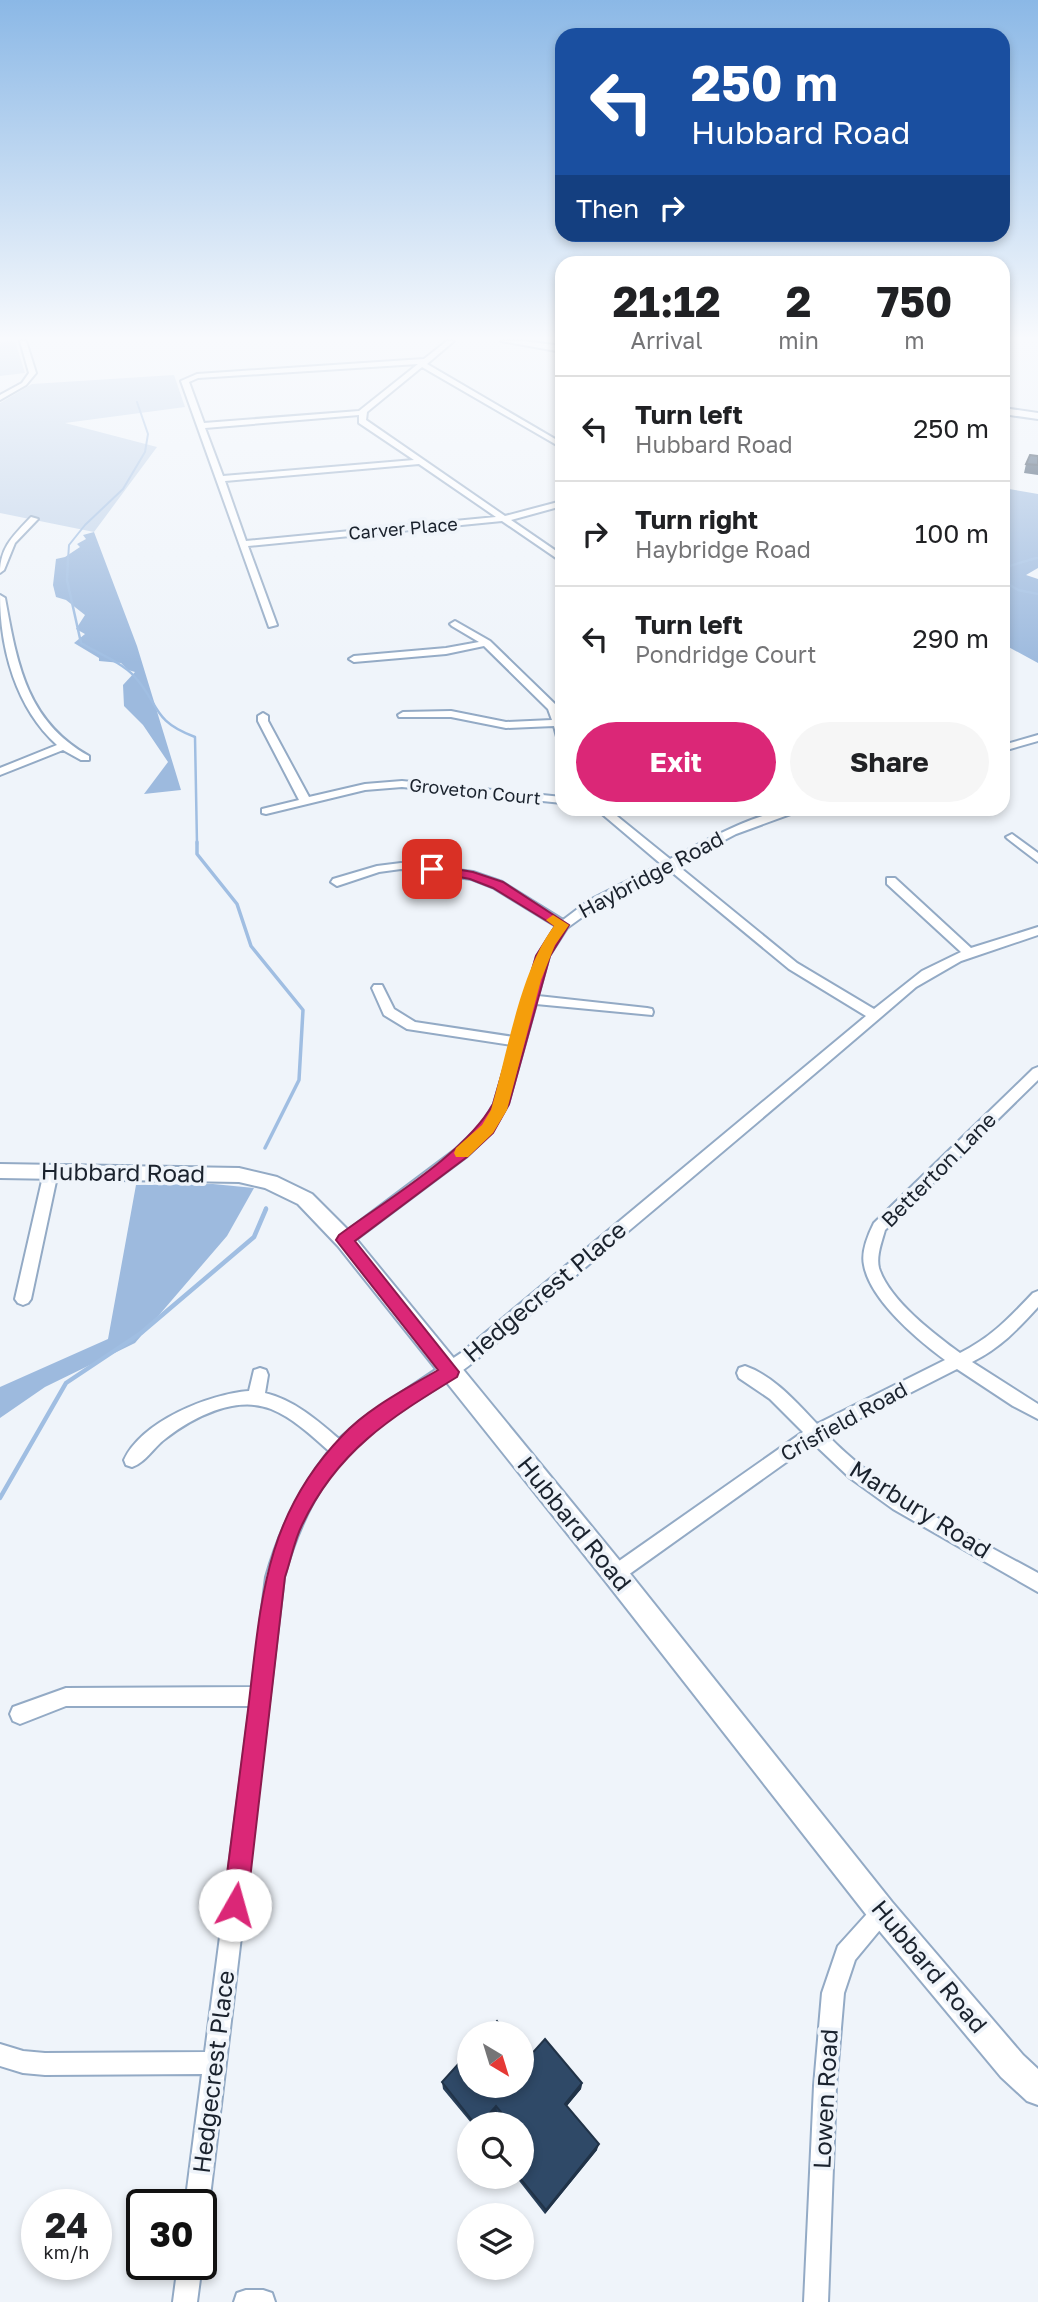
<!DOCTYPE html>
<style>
:root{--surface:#fff;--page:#f6f6f6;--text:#202124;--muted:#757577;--line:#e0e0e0;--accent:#db2777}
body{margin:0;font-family:"Golos Text",sans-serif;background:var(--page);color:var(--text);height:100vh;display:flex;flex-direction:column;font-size:26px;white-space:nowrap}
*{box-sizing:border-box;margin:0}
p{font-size:23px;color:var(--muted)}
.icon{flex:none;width:38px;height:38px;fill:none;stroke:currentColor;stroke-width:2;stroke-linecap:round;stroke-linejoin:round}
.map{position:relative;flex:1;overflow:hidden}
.side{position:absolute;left:555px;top:256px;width:455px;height:560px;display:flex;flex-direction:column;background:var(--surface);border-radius:21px;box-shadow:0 4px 10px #0003}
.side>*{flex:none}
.banner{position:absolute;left:555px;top:28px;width:455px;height:214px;border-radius:21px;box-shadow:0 4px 10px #0003;background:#1a4fa0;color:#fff;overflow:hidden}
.needle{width:46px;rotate:142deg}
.tools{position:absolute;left:457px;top:2021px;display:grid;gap:14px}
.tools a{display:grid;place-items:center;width:77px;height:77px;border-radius:50%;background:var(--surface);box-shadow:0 4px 10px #0003;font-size:35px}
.speed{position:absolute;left:21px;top:2189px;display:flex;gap:14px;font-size:35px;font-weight:700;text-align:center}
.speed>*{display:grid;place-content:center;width:91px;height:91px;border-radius:50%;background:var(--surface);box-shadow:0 4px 10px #0003;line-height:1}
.speed small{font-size:18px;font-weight:400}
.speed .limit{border:4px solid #111;border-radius:10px;background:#fff;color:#111}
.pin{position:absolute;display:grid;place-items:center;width:60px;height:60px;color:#fff;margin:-30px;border-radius:14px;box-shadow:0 4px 10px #0006}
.me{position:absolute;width:77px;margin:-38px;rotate:7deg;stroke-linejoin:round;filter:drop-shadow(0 0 5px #0008)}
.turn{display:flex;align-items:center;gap:24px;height:147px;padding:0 21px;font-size:32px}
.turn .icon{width:91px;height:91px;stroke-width:2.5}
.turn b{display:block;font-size:49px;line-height:60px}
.then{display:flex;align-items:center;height:66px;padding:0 21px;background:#0003;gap:14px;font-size:26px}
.eta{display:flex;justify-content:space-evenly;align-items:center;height:119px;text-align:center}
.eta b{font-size:42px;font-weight:700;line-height:49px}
.button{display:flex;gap:14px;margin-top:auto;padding:14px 21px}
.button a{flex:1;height:80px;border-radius:42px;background:var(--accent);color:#fff;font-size:28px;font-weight:700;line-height:80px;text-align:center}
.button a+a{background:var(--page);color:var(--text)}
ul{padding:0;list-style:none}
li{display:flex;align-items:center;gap:21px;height:105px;padding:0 21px;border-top:2px solid var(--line)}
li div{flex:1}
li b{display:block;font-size:26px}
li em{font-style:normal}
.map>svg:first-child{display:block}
.green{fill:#c2d4ea}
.forest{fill:#9dbade}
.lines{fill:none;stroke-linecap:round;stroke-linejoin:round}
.stream-far3{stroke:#a0bee2;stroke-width:2}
.stream-far2{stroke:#a0bee2;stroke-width:2.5}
.stream-far1{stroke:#a0bee2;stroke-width:3.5}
.stream{stroke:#a0bee2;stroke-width:4.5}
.minor-casing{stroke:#93aac5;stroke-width:4}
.secondary-casing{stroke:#93aac5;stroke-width:4}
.minor{fill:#fff;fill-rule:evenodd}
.secondary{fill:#fff;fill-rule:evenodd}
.wall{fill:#283f59}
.shaded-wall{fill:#213348}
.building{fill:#2f4967;stroke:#213348;stroke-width:2}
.route{fill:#db2777;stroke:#8e194d;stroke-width:2}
.slow{fill:#f59e0b}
.labels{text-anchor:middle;stroke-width:7;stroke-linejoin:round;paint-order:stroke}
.far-street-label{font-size:18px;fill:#1a222d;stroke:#eff4fa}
.street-label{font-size:21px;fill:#1a222d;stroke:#eff4fa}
.near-street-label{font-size:24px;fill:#1a222d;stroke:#eff4fa}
</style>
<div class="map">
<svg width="1038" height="2302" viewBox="0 0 1038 2302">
<rect width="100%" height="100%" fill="#eff4fa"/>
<path class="green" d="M5,341h10l10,32 -25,3v-32z
M174,375l11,32 -120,16 92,24 -63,85 -94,-19v-110l32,-19z"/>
<path class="forest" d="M1003,488l35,6v74l-12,7 12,4v84l-35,-19z
M94,532l43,114 44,144 -37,4 24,-32 -25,-37 -19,-19 -1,-21 12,-13 -7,-2 -7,-7 -22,-2v-3l-25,-15 11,-9 -9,-5 9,-14 -19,-15 -10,-3 -3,-12 3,-26 9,-2 15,-10 -3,-3 9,-5 -3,-4z
M213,1184l41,4 -27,48 -92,107 -90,44 -45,31v-31l108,-48 28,-154z"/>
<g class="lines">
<path class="stream-far3" d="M68,560l1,-15 16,-20 38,-36 22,-37 3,-18 -11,-32
M1030,560l8,-2"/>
<path class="stream-far2" d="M68,558l-1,22 14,63c16,10 40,19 53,33 26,28 17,45 61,61l2,107
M1003,568l33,-10
M1003,581l15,9 20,4"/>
<path class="stream-far1" d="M197,842v12l40,50 14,42 52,64 -4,70 -34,68
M265,1211l1,-3"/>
<path class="stream" d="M0,1498l66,-115 75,-50 113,-96 12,-28"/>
<g class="minor-casing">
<path id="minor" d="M20,341h6l10,32 -10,12 -26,15v-5l22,-12 7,-10z
M447,341h7l-27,23 135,79v5l-140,-81 -55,45 -1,8 139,96 57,-15v5l-51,14 51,35v7l-60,-41 -254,25 29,79 -8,2 -88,-246 16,-7 227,-15zM418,364l-59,47 -155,12 -15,-41 9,-4zM359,415v8l55,37 -191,16 -18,-48zM419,464l77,53 -250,24 -21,-60z
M31,517l7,2 -23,24 -11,27 -4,3c0,-26 14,-38 31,-56z
M0,595l5,3c12,65 21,123 84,158v4h-8l-18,-10 -63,25v-7l57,-23c-41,-37 -57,-96 -57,-150z
M455,621l35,20 67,65 5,14v20l-5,-3 -3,-11 -48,2 -55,-11h-52l-1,-2 5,-3 48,-1 55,11 46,-2 -4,-11 -64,-63 -38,8 -92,8 -5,-3 5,-3 92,-8 33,-6 -27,-16 -2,-2z
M263,713l5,3v5l41,76 56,-13 37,-3 160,16v6l-160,-16 -37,3 -99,24 -4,-1v-4l37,-9 -41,-79v-5z
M1038,735v6l-35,10v-6z
M595,808h12l63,51c40,-20 91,-51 137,-51l-71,26 -59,31 120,98 77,46 48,-38 39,-19 -74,-68v-6h8l76,70 67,-21v8l-77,26 -45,26c-145,125 -293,248 -439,372 -41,35 -95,55 -131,97 -31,34 -50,77 -62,121l-75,628 -4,8 -4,2v-10h-16l17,-131 -157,1 -22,-2 -23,-7v-22l23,7 22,2 160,-1 45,-346h-184l-46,18 -7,-3 -3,-7 3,-7 53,-19 186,-1 14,-110c13,-46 33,-88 63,-126 -18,-16 -36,-33 -58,-42 -35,-14 -78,8 -106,30 -11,8 -20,24 -33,28l-6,-2 -2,-5c18,-39 85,-66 125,-69l5,-21 6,-2 6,2 2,5 -3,18c29,7 52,27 74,46l23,-20 99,-66 405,-337 -77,-47 -121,-100 -72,38 -29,21 -18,28 -11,40 109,12 5,1 1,3 -1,3 -116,-11 -28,100 -16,28 -26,25 -116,87h-10l-2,-4 2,-4 116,-87 26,-25 12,-20 17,-59 -104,-16 -23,-14 -12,-27 2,-3h8l12,24 21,13 99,15 23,-81 19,-30 -62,-38 -23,-9 -70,-10 -22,3 -42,14 -6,-4 2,-3 44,-13 24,-3 72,9 29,10 61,38 25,-19 73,-37z
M1012,834l26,19v9l-30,-23 -2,-2z
M1038,1067v13l-153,150c-3,11 -9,26 -6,38 10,32 55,66 81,85 33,-17 48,-34 73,-60l5,-2v16c-22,24 -37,40 -66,55l66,42v15l-25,-13 -56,-37 -130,66c59,61 138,98 211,138v19l-145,-83 -43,-31 -37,-35 -192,137 -6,2 -6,-2 -3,-6 3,-6 194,-136 -33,-33 -31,-21 -2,-5 2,-5 6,-2c29,10 51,36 72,58l128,-64c-27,-20 -75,-60 -81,-95 -3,-13 4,-30 10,-42l159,-154z
M51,1167l5,1 2,4 -27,127 -3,4 -5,2 -5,-2 -3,-4 29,-127 2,-4z
M882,1902l7,3 3,7 -3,7 -34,41 -11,33 -8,93 -8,216h-24l10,-216 8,-93 16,-47 37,-41z
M201,2262l1,2 -5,38h-24l5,-38h23z
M246,2290h17l9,3 3,9h-41l3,-9z"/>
</g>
<g class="secondary-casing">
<path id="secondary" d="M501,341h22l39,5v6z
M1003,408l35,5v6l-35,-5z
M0,1164l239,4 38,9 35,17 40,40 272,332 268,336 131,153 15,14v36l-11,-4 -26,-24 -129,-155 -266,-340 -268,-336 -40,-42 -33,-16 -26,-6 -239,-4z"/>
</g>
<use href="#minor" class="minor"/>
<use href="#secondary" class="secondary"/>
</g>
<path class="wall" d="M1038,456v19l-14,-2 2,-9z
M528,2058l54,25 -1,6 -14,17 30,44 -52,64 -29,-37h6l2,-31 -2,-3v-19h-15l-10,-12 -11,12h-14l-29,-35 -1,-7z"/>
<path class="shaded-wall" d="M582,2083l-1,6 -17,20 1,-5z
M496,2106l1,6 -11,12h-6z
M599,2144l-2,6 -52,64 1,-4z"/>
<path class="building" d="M1030,455l8,1v9l-12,-1z
M497,2021l10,13h-22z
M545,2039l37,44 -17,21 34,40 -53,66 -27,-33h3v-28l4,-5 -4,-6v-14h-11l-15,-18 -16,18h-5l-33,-42 27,-30v34h53v-36l6,8z"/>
<linearGradient id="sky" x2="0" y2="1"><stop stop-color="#8bb8e6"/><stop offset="0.51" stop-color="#f8fafd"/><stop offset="1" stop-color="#f8fafd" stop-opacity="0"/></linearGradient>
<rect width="1038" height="663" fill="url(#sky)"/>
<path class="route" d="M432,865l41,7 30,10 66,43 -19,31 -41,148 -16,29 -26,24 -112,84 104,131 -2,5c-67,41 -120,74 -155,148 -8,16 -11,35 -17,52l-38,328 -4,9 -8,3 -8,-3 -4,-9c8,-65 17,-130 25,-195 13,-106 15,-192 94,-274 26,-28 64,-47 96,-66l-102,-130 3,-5c47,-35 126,-81 154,-131l43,-148 19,-30 -62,-38 -23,-9 -43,-8 -2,-2z"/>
<path class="slow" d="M553,915l16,10 -14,20 -14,35 -34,130 -14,23 -25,24h-12l-2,-4 2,-5 26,-23 9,-15c16,-55 29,-139 63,-184l-8,-6z"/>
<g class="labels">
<g class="far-street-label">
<text transform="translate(403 529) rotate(-5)" y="6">Carver Place</text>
<text transform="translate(475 792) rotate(6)" y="6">Groveton Court</text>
</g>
<g class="street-label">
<text transform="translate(651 875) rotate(-28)" y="7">Haybridge Road</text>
<text transform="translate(939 1170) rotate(-45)" y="7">Betterton Lane</text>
<text transform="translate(844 1422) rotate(-29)" y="7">Crisfield Road</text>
</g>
<g class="near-street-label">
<text transform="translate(123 1173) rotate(1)" y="8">Hubbard Road</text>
<text transform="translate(545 1292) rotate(-40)" y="8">Hedgecrest Place</text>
<text transform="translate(920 1510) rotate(32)" y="8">Marbury Road</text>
<text transform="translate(574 1524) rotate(51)" y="8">Hubbard Road</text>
<text transform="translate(929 1967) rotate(50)" y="8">Hubbard Road</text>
<text transform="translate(214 2072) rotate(-83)" y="8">Hedgecrest Place</text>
<text transform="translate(826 2099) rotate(-87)" y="8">Lowen Road</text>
</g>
</g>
</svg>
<div class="tools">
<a><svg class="needle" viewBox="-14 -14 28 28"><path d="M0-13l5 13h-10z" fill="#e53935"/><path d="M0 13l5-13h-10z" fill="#757577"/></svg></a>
<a><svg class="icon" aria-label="search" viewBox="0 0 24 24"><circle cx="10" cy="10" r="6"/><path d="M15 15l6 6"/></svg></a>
<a><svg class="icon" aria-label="layers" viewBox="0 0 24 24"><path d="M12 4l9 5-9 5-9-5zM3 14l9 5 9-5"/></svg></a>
</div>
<div class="speed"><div>24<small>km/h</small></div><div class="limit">30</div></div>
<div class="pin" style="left:432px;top:869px;background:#d93025"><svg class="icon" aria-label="arrive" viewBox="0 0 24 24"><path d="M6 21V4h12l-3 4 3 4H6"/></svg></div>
<svg class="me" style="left:235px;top:1905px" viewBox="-20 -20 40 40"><circle r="19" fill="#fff"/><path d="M0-13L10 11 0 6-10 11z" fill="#db2777"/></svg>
<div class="banner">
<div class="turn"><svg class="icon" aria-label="left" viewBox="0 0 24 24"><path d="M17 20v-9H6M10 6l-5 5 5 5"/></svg><div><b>250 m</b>Hubbard Road</div></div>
<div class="then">Then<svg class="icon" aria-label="right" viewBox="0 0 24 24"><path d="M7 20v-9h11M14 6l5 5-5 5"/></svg></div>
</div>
<section class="side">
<div class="eta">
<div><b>21:12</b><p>Arrival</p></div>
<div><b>2</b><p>min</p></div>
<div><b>750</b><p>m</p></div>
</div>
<ul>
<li><svg class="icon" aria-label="left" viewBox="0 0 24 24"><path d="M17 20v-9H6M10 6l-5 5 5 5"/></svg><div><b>Turn left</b><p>Hubbard Road</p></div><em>250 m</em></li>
<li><svg class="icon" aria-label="right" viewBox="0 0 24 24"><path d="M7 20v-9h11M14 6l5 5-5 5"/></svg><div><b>Turn right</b><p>Haybridge Road</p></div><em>100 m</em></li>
<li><svg class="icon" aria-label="left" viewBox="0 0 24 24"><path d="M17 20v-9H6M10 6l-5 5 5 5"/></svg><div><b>Turn left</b><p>Pondridge Court</p></div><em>290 m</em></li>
</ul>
<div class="button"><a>Exit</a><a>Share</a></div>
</section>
</div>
